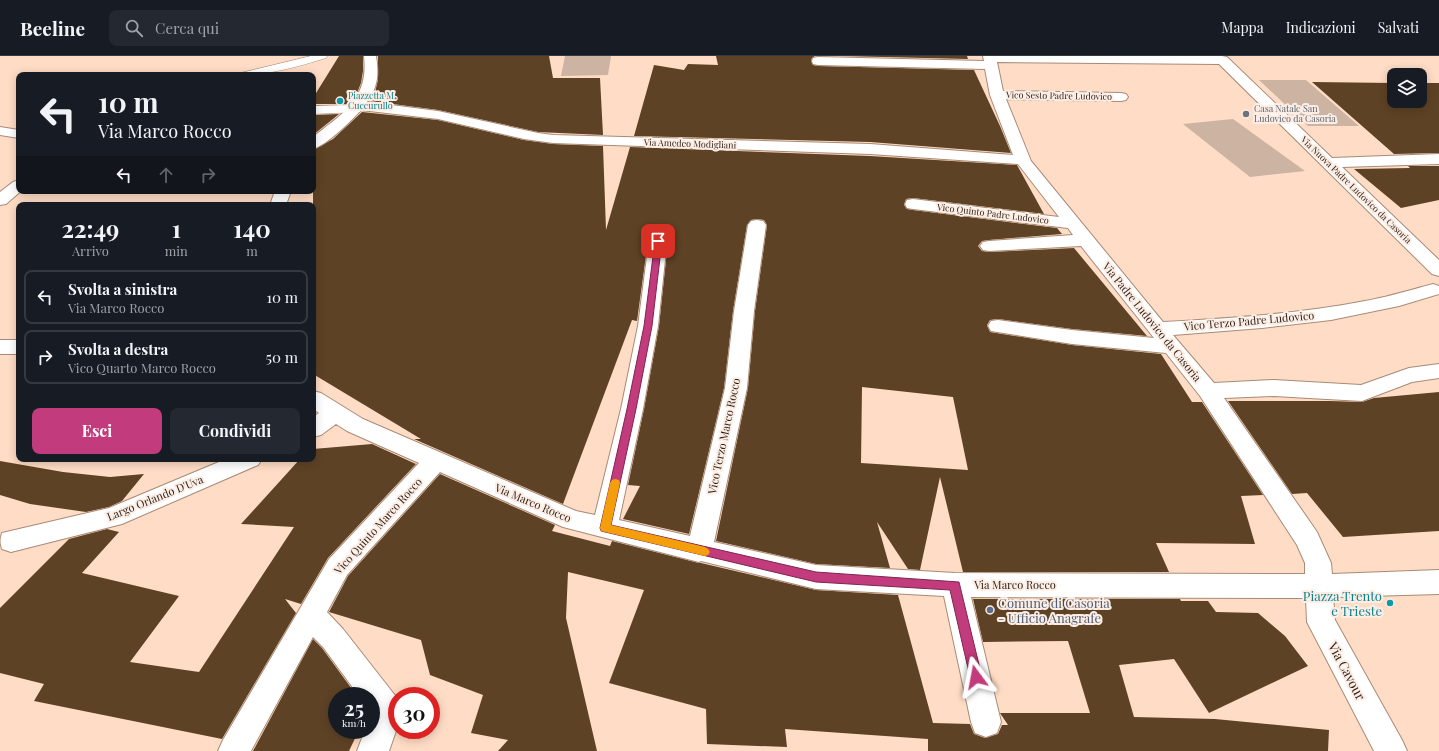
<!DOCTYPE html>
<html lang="it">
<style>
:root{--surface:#171b24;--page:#242831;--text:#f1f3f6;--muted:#9ea1a6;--line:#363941;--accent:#c23b7c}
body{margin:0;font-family:"Playfair Display",serif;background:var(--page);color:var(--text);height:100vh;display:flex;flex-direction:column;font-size:15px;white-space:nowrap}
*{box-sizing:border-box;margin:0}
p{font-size:13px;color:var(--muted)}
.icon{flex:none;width:22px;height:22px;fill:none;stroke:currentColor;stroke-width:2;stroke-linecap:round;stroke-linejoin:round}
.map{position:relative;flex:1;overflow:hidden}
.details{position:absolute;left:16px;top:146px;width:300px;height:260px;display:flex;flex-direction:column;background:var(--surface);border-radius:8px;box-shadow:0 2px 10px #0003}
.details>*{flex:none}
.hud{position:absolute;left:16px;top:16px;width:300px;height:122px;border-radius:8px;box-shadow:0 2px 10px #0003;background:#171b24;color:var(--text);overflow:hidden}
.fabs{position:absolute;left:1387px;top:12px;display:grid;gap:8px}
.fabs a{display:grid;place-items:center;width:40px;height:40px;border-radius:8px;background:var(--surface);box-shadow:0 2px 10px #0003;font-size:20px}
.speed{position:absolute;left:328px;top:631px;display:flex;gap:8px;font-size:20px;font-weight:700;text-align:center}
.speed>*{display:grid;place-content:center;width:52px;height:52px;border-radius:50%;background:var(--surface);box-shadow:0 2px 10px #0003;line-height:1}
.speed small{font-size:10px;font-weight:400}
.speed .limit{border:6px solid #d22;background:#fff;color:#111}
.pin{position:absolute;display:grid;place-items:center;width:34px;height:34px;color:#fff;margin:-17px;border-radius:8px;box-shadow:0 2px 6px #0006}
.me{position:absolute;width:44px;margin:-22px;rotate:347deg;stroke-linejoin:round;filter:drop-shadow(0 0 3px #0008)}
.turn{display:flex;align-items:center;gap:14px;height:84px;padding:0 16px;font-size:18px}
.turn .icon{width:52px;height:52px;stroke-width:2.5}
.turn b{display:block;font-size:28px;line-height:34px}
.lanes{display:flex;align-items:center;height:38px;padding:0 16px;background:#0003;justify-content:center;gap:20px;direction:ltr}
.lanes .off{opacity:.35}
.eta{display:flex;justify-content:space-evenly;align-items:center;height:68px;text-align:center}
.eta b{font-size:24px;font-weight:700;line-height:28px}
.action{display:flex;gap:8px;margin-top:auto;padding:8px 16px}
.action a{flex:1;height:46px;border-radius:8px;background:var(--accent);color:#fff;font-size:16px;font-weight:700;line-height:46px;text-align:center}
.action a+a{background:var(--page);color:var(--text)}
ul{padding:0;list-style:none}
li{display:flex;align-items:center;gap:12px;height:54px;margin:0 8px 6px;padding:0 8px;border:2px solid var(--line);border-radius:8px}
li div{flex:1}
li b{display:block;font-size:15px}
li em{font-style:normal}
header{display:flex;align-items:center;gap:24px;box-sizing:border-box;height:56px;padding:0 20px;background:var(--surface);border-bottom:1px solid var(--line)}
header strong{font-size:19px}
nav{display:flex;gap:22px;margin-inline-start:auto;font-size:14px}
.search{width:280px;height:36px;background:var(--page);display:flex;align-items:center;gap:10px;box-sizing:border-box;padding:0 14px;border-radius:8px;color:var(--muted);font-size:15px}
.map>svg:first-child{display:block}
.green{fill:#ccb3a2}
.building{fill:#5e4225;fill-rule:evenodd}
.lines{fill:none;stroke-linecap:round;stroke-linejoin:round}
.lane-casing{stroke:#a98a75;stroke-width:1}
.street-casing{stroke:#a98a75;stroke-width:2}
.lane{fill:#fff;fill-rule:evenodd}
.street{fill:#fff;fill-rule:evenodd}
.route{fill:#c23b7c;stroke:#7e2651}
.slow{fill:#f59e0b}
.culture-dot{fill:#0f9aa8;stroke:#fceee5;stroke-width:1.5}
.worship-dot{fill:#6b7280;stroke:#fceee5;stroke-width:1.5}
.service-dot{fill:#5c6f8a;stroke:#fceee5;stroke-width:1.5}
.labels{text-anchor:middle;stroke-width:4;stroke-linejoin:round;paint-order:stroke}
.far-culture-label{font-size:9px;fill:#0d838f;stroke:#fceee5;text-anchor:start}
.far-street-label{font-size:9px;fill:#2b1e16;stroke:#fceee5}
.far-worship-label{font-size:9px;fill:#5b616d;stroke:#fceee5;text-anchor:start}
.street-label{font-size:11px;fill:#2b1e16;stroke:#fceee5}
.near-culture-label{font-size:13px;fill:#0d838f;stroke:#fceee5;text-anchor:end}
.near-service-label{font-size:13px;fill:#4e5e75;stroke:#fceee5;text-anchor:start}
.near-street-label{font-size:13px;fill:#2b1e16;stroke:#fceee5}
</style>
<header>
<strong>Beeline</strong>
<div class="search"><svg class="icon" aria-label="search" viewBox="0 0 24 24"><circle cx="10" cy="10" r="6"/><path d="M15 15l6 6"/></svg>Cerca qui</div>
<nav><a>Mappa</a><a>Indicazioni</a><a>Salvati</a></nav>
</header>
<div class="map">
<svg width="1439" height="695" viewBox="0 0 1439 695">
<rect width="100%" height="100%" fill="#ffdcc5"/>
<path class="green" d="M565,0h46l-3,19 -47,1z
M1259,24h47l53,46h-51z
M1233,63l72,52 -55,6 -67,-53z"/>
<path class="building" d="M339,0h24v15l-2,12 -4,10 -7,11h-37v-6z
M378,0h171l4,22h47l3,57 -65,-3 -100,-22 -68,-9 5,-9 3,-12z
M716,0h99l-3,2 -1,3 2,4 5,1 156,4 26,56 11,27 -141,-11 -236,-6 20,-71 30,5 4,-6 30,1z
M839,0h128l1,3z
M1312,26l82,1v18h26v-18h19v70l-45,1z
M362,56l76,8 86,20 29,4 50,2 3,84 24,-83 240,9 147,9 27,49 -131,-16 -7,1 -2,6 3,4 6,1 144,18 5,6 -73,6 -7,1 -4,5 4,5 7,1 85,-4 73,88 -75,-7 -74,-10 -8,1 -3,5 3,7 82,13 89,9 31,48h10l61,93 -22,1 14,48 -99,-1 13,29h-206l-23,-95 -20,93 -12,-1 -31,-47 13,46 -74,-4 -100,-23 32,-153 7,-77 12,-86 -3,-5 -7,-1 -6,1 -4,5 -14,86 -9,77 -35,146 -66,-15 17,-33 -12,-1 16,-76 15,-83 9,-85 -4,-5h-12l-4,5 -11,80 -5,-1 -69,184 -149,-65h7l-108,-65v-224l20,-11zM862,331l91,10 15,73 -107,-7z
M339,58l-6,5 -20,16v-20z
M1408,110h31v34l-38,8 -47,-39 56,-1z
M1439,336v139l-96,6 -36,-44 -15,1 -64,-93h102l32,1 12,-4z
M372,388l44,20 -88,94 -27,46 -16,-5 11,14 -74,126 -188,-38 10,-17 -44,-11v-65l69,-69 38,-10 12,3 -37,41 97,23 -49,66 69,10 95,-145 -53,-3 59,-65h13v-10z
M0,405l63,11 47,5 34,-3 -22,27 -13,6 -23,5 -56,-8 -30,-9z
M440,418l115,51 -3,6 58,15 2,-5 87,22h2l115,27 82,5 35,128 37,1 4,10 11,4 13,-4 4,-9h6l-8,-12h90l-22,-72 -85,1 -10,-43h207l1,2h27l8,11 42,1 27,23 23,30 -99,47 -35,-54 -55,6 15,52 81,2 114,11 -1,21h-400v-12l-143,-10 2,18 -80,-3 -1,-35 -97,-26 35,-93 -76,-18 -2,46 31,133h-99l10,-11 -37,-7 12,-38 -53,-20 -9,-35 -92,-28 19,-36z
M313,583l9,9 35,48h-20v34h22l-10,21h-96z"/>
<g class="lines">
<g class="lane-casing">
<path id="lane" d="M311,0h16l-1,2c-29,9 -57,17 -87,17l2,-2z
M356,49l4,1 2,3 -2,3 -47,2v-8z"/>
</g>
<g class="street-casing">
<path id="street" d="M364,0h12c3,18 2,31 -9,46l71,9 100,22 15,2 317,9 143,11 -23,-60 -5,-26 -167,-4 -5,-1 -1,-3 1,-3 5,-1 166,4 -1,-5h239l5,1 105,101 107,-4v10l-97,3 97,93v16l-7,-2 -213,-210 -222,-2 6,29 118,2 5,1 2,3 -2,3 -5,1 -115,-2 25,62 132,161c68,-4 136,-8 202,-21 23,-4 45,-11 68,-17l6,2v8l-40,12 -68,14 -69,8 -89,7 41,48 60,-3 87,5 48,-17 30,-4v14l-27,4 -50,19 -88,-5 -50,2 93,134 14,31 1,11 107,-4v24l-106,3 2,23 67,120 5,11h-33l-67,-129 -1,-24 -335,-1 30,125 -4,11 -11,4 -11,-4 -4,-11 -27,-126 -128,-7 -115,-28 -2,1 -136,-35 -123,-55 -93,103 -20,37 16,17 54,69v30l-8,23h-32l8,-21h6v-34h-12l-36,-49 -10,-10 -62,114h-33l5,-11 106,-181 90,-96 -72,-32 -11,-7 -15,11 -8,2v-20l6,-4 -6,-4v-18l8,2 42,26 213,92 19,4 26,-106 17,-83 11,-85 3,-4 6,-1 6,1 3,4 -9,85 -15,83 -24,111 71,16 35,-148 9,-77 14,-86 3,-4 6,-1 6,1 3,4 -12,86 -7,77 -33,154 102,23 139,8 350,1v-11l-8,-18 -97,-149 -34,-43 -94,-9 -81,-13 -3,-5 3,-5 7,-1 74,10 82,8 -73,-92 -92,5 -6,-1 -3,-4 3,-4 6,-1 84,-6 -5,-7 -155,-19 -6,-1 -2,-4 2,-4 6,-1 146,18 -41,-53 -148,-10 -317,-11 -29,-4 -86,-20 -77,-9c-9,10 -34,35 -48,39v-12c30,-24 56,-38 51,-81z
M0,71l19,3v8l-19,-3z
M19,124v11h2l-15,13 -6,1v-13l13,-10z
M275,135h16l-5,14h-16z
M0,284h19v14h-19z
M226,403h36l-4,6 -136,59 -111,28 -9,-3c-2,-6 -2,-10 0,-16l107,-25z"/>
</g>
<use href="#lane" class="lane"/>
<use href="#street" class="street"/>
</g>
<path class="route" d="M658,183l4,2 -10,85 -16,83 -25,116 205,47 143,10 23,95 -2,4 -4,1 -5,-1 -1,-4 -20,-87 -134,-8 -215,-51 -1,-3 27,-119 17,-83 11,-85z"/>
<path class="slow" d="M615,423l4,1 1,3 -9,42 94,22 3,2 2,3 -2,3 -3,1 -104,-25 -1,-3 10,-45 2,-3z"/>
<g class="culture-dot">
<circle cx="340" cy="45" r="4"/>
<circle cx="1390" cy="547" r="4"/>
</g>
<circle class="worship-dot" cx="1246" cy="58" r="4"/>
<circle class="service-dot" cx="990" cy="554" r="4"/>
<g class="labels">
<g class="far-culture-label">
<text x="348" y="43">Piazzetta M.<tspan x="348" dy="10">Cuccurullo</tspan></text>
</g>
<g class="far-street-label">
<text transform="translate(1059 40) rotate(1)" y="3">Vico Sesto Padre Ludovico</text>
<text transform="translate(690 88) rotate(2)" y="3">Via Amedeo Modigliani</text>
<text transform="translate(1356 134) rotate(44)" y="3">Via Nuova Padre Ludovico da Casoria</text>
<text transform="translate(993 158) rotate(7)" y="3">Vico Quinto Padre Ludovico</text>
</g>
<g class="far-worship-label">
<text x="1254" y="56">Casa Natale San<tspan x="1254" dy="10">Ludovico da Casoria</tspan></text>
</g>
<g class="street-label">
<text transform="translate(1249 265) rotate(-5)" y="4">Vico Terzo Padre Ludovico</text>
<text transform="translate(1152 266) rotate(51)" y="4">Via Padre Ludovico da Casoria</text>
<text transform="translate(724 380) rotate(-78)" y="4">Vico Terzo Marco Rocco</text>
<text transform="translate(155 442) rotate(-22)" y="4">Largo Orlando D'Uva</text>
<text transform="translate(533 447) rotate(23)" y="4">Via Marco Rocco</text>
<text transform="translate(378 470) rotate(-48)" y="4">Vico Quinto Marco Rocco</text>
<text x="1015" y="533">Via Marco Rocco</text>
</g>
<g class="near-culture-label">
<text x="1382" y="545">Piazza Trento<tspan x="1382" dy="15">e Trieste</tspan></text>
</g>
<g class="near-service-label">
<text x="998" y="552">Comune di Casoria<tspan x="998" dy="15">- Ufficio Anagrafe</tspan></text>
</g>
<g class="near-street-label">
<text transform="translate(1347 615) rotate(62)" y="5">Via Cavour</text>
</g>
</g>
</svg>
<div class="fabs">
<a><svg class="icon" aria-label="layers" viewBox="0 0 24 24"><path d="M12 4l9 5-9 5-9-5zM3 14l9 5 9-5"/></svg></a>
</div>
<div class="speed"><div>25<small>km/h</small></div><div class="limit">30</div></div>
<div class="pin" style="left:658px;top:185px;background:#d93025"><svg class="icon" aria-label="arrive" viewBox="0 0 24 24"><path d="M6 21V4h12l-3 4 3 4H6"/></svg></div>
<svg class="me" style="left:976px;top:621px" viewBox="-20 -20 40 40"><path d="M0-17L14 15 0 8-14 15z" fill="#c23b7c" stroke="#fff" stroke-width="4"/></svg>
<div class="hud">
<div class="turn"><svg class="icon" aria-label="left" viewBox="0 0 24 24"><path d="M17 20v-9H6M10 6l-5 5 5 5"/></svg><div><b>10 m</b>Via Marco Rocco</div></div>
<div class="lanes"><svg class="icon" aria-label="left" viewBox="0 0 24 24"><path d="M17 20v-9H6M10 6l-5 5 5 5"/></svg><svg class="icon off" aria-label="ahead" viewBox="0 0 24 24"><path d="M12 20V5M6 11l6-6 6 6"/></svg><svg class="icon off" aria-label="right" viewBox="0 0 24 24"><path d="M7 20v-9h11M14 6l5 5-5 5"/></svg></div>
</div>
<section class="details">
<div class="eta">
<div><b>22:49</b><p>Arrivo</p></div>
<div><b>1</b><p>min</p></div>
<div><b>140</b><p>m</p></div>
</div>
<ul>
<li><svg class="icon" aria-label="left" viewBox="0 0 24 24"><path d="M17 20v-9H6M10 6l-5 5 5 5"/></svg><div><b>Svolta a sinistra</b><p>Via Marco Rocco</p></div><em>10 m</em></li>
<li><svg class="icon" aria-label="right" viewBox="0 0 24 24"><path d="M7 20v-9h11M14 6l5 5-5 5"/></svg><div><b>Svolta a destra</b><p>Vico Quarto Marco Rocco</p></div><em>50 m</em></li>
</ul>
<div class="action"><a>Esci</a><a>Condividi</a></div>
</section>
</div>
